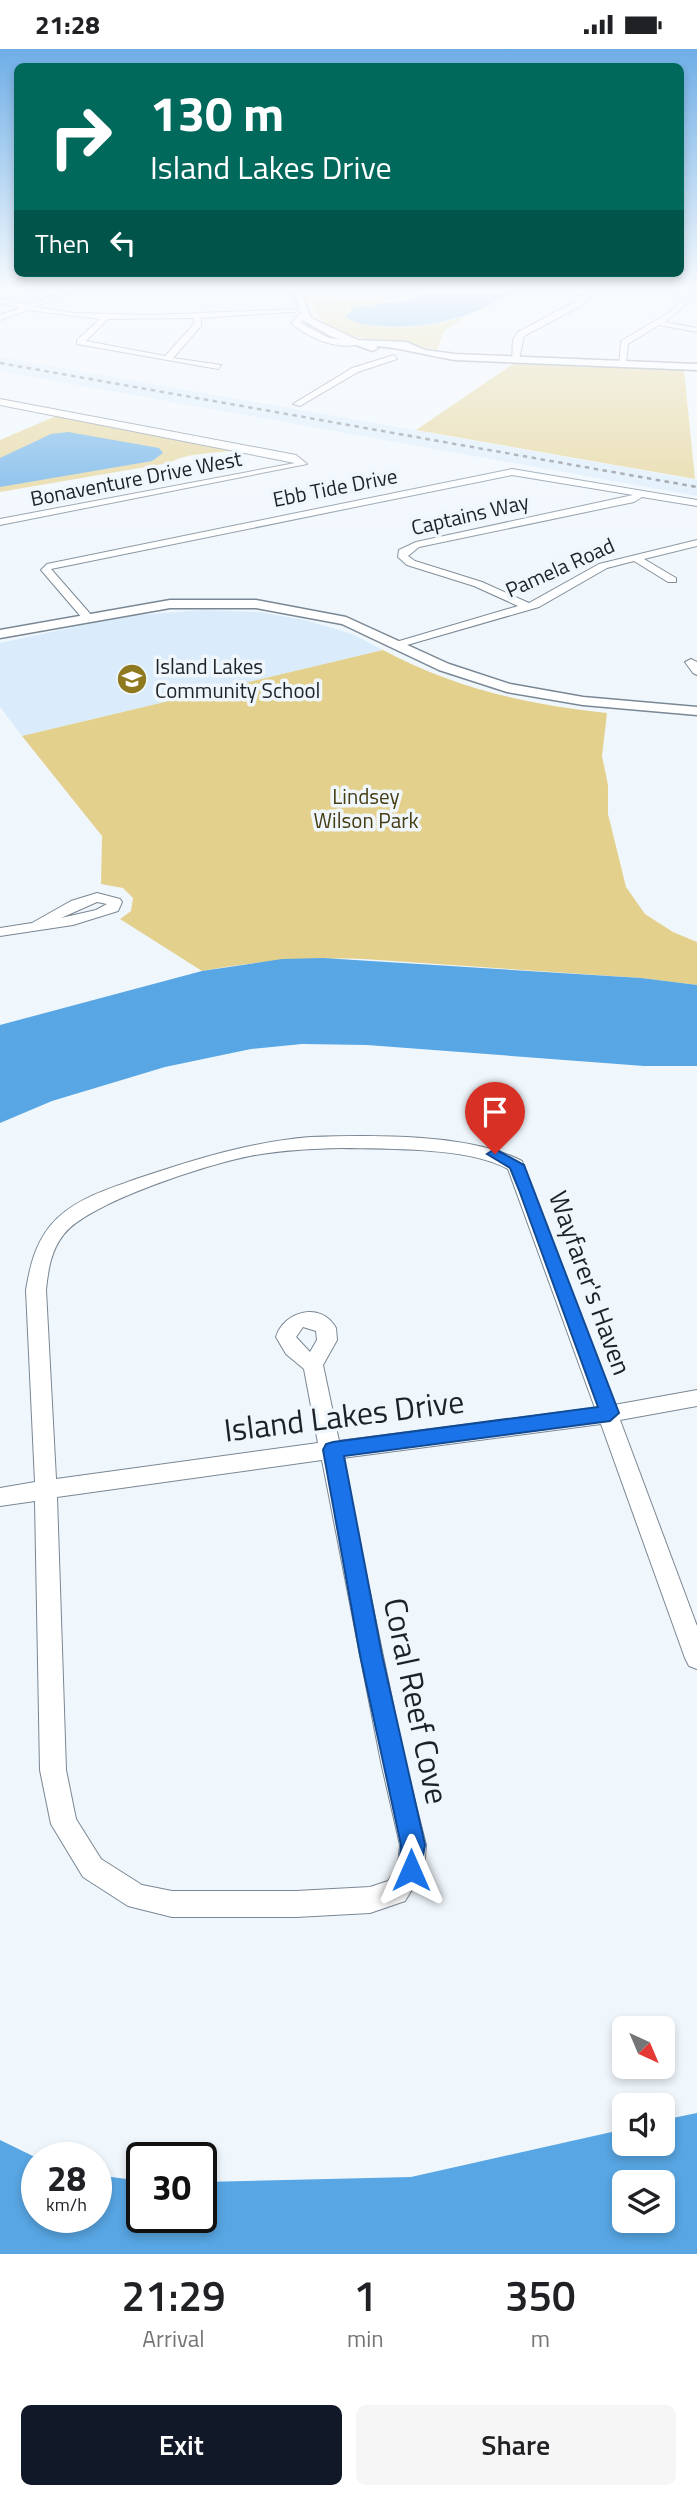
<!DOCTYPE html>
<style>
:root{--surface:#fff;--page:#f6f6f6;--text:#202124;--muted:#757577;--accent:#111827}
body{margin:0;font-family:"Titillium Web",sans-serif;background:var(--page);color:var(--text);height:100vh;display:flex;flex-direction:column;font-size:26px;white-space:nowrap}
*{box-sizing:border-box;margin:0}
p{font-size:23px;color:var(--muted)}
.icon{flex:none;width:38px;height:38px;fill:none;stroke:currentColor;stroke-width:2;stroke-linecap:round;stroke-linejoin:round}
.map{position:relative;height:2205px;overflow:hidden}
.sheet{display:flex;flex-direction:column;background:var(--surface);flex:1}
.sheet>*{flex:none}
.top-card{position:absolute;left:14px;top:14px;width:670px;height:214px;border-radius:10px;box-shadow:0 4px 10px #0003;background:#00695c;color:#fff;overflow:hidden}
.needle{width:46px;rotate:136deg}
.buttons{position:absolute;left:612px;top:1967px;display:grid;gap:14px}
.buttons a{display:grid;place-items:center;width:63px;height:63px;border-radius:10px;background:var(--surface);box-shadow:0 4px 10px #0003;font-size:35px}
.speed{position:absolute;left:21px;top:2093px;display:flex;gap:14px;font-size:35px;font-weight:700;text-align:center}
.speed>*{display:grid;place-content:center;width:91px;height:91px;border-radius:50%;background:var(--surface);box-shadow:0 4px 10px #0003;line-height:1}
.speed small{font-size:18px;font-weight:400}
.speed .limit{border:4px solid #111;border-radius:10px;background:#fff;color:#111}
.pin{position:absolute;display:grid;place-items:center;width:60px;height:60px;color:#fff;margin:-72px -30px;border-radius:50% 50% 50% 0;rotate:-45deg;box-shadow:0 0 7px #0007}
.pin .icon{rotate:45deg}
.me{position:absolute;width:77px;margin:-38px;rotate:0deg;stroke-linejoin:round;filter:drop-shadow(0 0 5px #0008)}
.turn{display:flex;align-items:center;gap:24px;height:147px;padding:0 21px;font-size:32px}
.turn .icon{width:91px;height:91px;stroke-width:2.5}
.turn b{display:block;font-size:49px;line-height:60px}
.then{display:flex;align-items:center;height:66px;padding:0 21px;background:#0003;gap:14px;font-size:26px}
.eta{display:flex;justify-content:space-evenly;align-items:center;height:119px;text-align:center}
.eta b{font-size:42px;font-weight:600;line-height:49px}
.primary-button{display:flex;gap:14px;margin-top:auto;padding:14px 21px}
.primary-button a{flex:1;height:80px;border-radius:10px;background:var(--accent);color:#fff;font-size:28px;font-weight:600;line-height:80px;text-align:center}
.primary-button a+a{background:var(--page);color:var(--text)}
.status{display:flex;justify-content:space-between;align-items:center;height:49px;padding:0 35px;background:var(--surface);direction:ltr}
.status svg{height:19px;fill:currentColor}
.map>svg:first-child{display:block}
.built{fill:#daecfb}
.green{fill:#e3d08d}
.water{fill:#58a6e3;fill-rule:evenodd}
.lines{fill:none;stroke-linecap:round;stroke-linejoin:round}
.minor-casing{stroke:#798794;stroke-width:2}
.tertiary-casing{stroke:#798794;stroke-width:3}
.minor{fill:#fff;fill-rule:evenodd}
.tertiary{fill:#fff;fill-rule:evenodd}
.rail{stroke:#787e83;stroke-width:2.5;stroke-dasharray:4.5 4.5;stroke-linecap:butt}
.route{fill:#1a73e8;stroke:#114b97;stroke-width:2}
.labels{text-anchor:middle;stroke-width:7;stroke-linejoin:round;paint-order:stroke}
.far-street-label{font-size:21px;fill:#1d2227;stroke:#f0f7fc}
.far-poi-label{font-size:21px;fill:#1d2227;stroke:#f0f7fc;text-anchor:start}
.far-park-label{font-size:21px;fill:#473d14;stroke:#f0f7fc}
.street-label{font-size:26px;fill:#1d2227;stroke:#f0f7fc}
.near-street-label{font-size:32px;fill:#1d2227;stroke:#f0f7fc}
</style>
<div class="status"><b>21:28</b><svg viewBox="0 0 49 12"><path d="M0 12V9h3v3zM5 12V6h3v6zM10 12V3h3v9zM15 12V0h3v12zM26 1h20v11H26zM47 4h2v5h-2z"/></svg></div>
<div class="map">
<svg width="697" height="2205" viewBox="0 0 697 2205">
<rect width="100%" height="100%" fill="#f0f7fc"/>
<path class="built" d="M0,308l697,123v16l-697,-125z
M202,561l57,2 46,8 47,14 31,16 -361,86 -22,-29v-64l126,-27z"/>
<path class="green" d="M309,247l82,7 -28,2 -17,7 3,7c36,14 81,8 117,-3l-22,15 -7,19c-40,-10 -117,-4 -128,-54z
M513,315l171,6 11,109 -279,-49z
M56,367l180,34c-23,4 -48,2 -67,13l-169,29v-52z
M383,601c71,38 145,55 224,63l-5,43 6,29v29l18,73 19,27 28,18 24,10v43l-56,-7 -277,-19c-55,-2 -109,2 -162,12l-82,-52 11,-8 2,-13 -10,-10 -22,-4 1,-48 -80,-100z"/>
<path class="water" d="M449,238h72c-42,28 -89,43 -140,39 -12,-1 -26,-1 -36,-10l9,-9 51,-6z
M68,383l91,16 4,5 -11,8 -152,26v-29l51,-24z
M323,909l318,20 56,7v81h-53l-277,-21 -65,-1 -51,5 -86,18 -113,34 -52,22v-98l202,-54 80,-12z
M697,2064v141h-697v-114l37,18v59h59v-42l46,6v36h59v-35l210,-5 214,-48v15h38v-24zM625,2133h38v39h-38z"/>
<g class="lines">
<g class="minor-casing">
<path id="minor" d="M74,238h10l-49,20 39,6 76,2 151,-6 4,2 -104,7v8l-28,32 48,7 -3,4 -141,-25v-4l23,-21 -72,-9 -28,10v-5l20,-7 -20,-5v-4l27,6zM194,269v6l-29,32 -79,-15 22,-22z
M591,238h7l-16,18 -58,31 -5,23 -7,2 1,-21 5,-8 58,-31z
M697,245v4c-12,3 -21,17 -32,24l32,6v4l-38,-7 -31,19 -2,20 -7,2 2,-25 49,-29 15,-16z
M300,265l7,2 -7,7 29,15 35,4c-22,11 -56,-4 -73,-19z
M394,306l3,4 -39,13 -58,34 -7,-2 59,-36z
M0,350l296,56 11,9 -307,61v-6l295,-56 -295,-58z
M512,420l185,31v6l-55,-9 -8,5 -215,45 -11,9 7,5 67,21 47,21 70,-39 98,-24v6l-53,13 32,19v4h-8l-34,-21 -27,7 -68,39 -139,40 -6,-3 2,-2 122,-36 -44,-20 -67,-21 -9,-8 1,-7 17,-8 217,-47 -121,-20 -461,94 42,48 -6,3 -4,-1 -42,-49 6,-6z
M691,610l6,3v13l-4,-2 -8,-11z
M97,844l23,6 2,3 -4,9 -45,14 -73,11v-8l32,-5 39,-22zM97,853l10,2 -11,6 -35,8z
M310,1088c61,-2 159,-4 212,24l92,244 83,-15v16l-77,14 77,206v43l-8,-3 -4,-8 -84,-234 -259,34 63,304 21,83 -2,25 -19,31 -35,12 -74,4h-124l-44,-11 -45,-29 -32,-53 -11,-54 -5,-269 -35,5v-18l35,-6 -9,-192c4,-24 9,-45 24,-64 22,-27 59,-37 89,-48 57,-19 111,-36 171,-41zM341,1099c47,1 127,-1 167,21l87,239 -256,33 -16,-76 14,-25 -1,-12c-15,-27 -52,-17 -60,9l10,17 18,15 14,74 -262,36 -10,-189c2,-20 5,-40 18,-56 26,-32 144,-70 186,-78 30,-6 61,-7 91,-8zM303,1278l13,4 1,9 -7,12 -14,-15zM322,1411l59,302 19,83 -2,21 -10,15 -18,6 -74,4h-124l-30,-6 -41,-26 -25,-40 -10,-49 -9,-273z"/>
</g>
<g class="tertiary-casing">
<path id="tertiary" d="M292,238h8l11,31 47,22 48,2 19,8 30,4 242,10v6l-242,-10c-27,-4 -52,-12 -79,-14l2,2 -5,3 -43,-15 -26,-15z
M170,551h86l90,17 103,47 61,20 73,13 114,10v8l-114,-10 -76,-13 -68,-22 -97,-46 -86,-16h-86l-170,30v-8z"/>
</g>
<use href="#minor" class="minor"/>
<use href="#tertiary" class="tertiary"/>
<path class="rail" d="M0,314l697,124"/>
</g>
<linearGradient id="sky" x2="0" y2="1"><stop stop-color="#6eaee6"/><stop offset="0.44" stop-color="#f8fbfe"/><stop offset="1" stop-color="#f8fbfe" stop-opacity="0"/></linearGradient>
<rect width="697" height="547" fill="url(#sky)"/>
<path class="route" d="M495,1100l29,16 95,248 -9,8 -266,35 38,199 43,190 -6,33 -8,4 -9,-4 -3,-8 2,-25 -41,-190 -37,-205 3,-6 7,-2 265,-35 -79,-217 -9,-22 -23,-14z"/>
<defs>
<g id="school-disc" transform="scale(1.575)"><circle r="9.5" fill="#8f791f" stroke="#f0f7fc"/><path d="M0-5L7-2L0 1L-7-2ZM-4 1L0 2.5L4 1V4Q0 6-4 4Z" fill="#fff"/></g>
</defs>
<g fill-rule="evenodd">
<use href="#school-disc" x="132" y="630"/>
</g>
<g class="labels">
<g class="far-street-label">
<text transform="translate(136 430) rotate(-11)" y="7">Bonaventure Drive West</text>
<text transform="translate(335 439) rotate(-11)" y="7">Ebb Tide Drive</text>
<text transform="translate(470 466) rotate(-13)" y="7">Captains Way</text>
<text transform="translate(560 519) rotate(-24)" y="7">Pamela Road</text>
</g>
<g class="far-poi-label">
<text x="155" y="625">Island Lakes<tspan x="155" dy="24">Community School</tspan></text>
</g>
<g class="far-park-label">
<text x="366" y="755">Lindsey<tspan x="366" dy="24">Wilson Park</tspan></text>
</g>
<g class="street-label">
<text transform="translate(590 1234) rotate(70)" y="9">Wayfarer's Haven</text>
</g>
<g class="near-street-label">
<text transform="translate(344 1367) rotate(-7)" y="11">Island Lakes Drive</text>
<text transform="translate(416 1652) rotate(78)" y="11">Coral Reef Cove</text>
</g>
</g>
</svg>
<div class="buttons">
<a><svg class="needle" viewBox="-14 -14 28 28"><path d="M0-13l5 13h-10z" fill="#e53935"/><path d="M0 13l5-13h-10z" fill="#757577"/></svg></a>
<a><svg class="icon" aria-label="sound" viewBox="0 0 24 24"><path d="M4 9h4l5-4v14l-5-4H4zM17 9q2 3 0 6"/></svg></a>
<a><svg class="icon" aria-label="layers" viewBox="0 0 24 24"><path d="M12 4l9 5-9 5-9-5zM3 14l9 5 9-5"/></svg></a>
</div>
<div class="speed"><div>28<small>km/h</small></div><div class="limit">30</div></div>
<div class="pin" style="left:495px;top:1105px;background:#d93025"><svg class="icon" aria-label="arrive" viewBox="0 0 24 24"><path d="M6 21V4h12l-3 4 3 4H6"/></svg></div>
<svg class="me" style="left:411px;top:1821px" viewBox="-20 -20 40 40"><path d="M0-17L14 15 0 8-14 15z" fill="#1a73e8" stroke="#fff" stroke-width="4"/></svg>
<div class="top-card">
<div class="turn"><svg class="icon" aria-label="right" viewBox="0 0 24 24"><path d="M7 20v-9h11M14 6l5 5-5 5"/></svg><div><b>130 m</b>Island Lakes Drive</div></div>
<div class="then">Then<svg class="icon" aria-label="left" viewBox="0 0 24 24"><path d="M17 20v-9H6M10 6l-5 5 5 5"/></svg></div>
</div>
</div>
<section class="sheet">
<div class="eta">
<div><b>21:29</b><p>Arrival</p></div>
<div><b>1</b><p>min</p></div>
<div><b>350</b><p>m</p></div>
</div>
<div class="primary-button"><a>Exit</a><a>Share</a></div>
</section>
